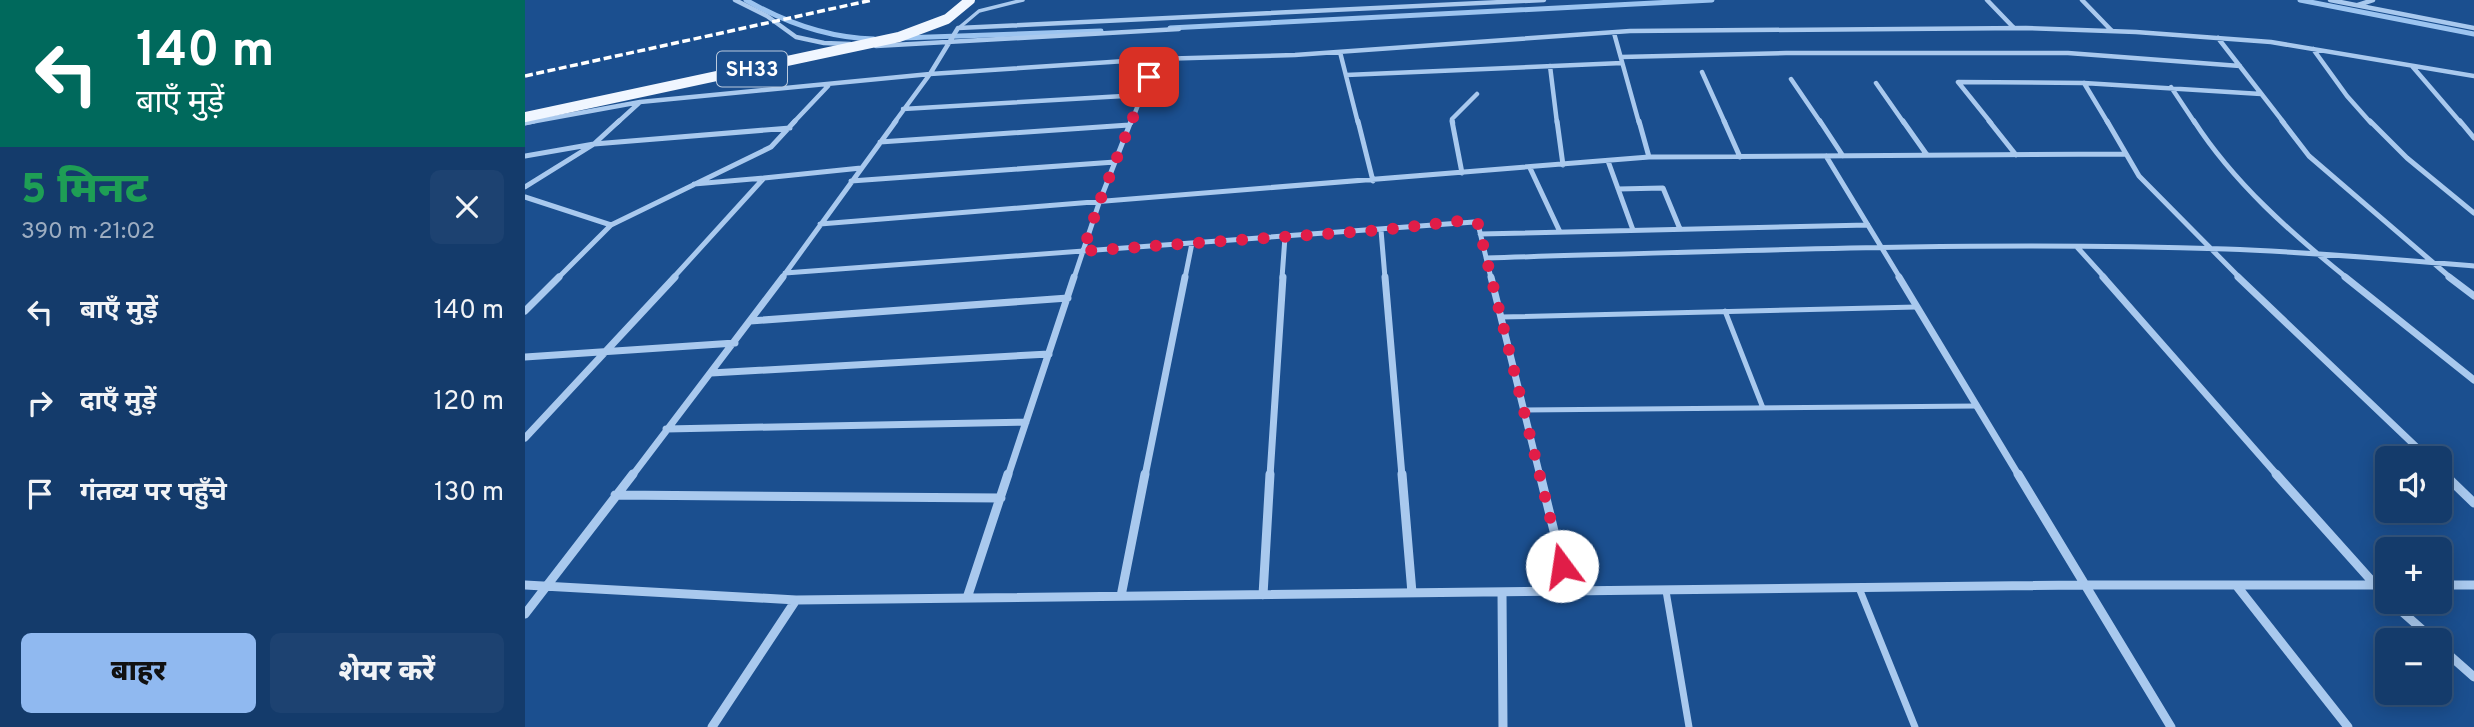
<!DOCTYPE html>
<html lang="hi">
<meta charset="utf-8">
<style>
:root{--surface:#143b6b;--page:#1d4271;--text:#f1f3f6;--muted:#9dadc1;--line:#33557e;--accent:#90b9f0}
body{margin:0;font-family:Overpass,"Noto Sans Devanagari",sans-serif;background:var(--page);color:var(--text);height:100vh;display:flex;flex-direction:column;font-size:26px;white-space:nowrap}
*{box-sizing:border-box;margin:0}
p{font-size:23px;color:var(--muted)}
.icon{flex:none;width:38px;height:38px;fill:none;stroke:currentColor;stroke-width:2;stroke-linecap:round;stroke-linejoin:round}
.map{position:relative;flex:1;overflow:hidden}
.drawer{display:flex;flex-direction:column;background:var(--surface);width:525px}
.drawer>*{flex:none}
.guide{background:#00695c;color:#fff;overflow:hidden}
.controls{position:absolute;left:1850px;top:446px;display:grid;gap:14px}
.controls a{display:grid;place-items:center;width:77px;height:77px;border-radius:10px;background:var(--surface);box-shadow:0 4px 18px #0003,0 0 0 2px var(--line);font-size:35px}
.pin{position:absolute;display:grid;place-items:center;width:60px;height:60px;color:#fff;margin:-30px;border-radius:14px;box-shadow:0 4px 10px #0006}
.me{position:absolute;width:77px;margin:-38px;rotate:346deg;stroke-linejoin:round;filter:drop-shadow(0 0 5px #0008)}
.turn{display:flex;align-items:center;gap:24px;height:147px;padding:0 21px;font-size:32px}
.turn .icon{width:91px;height:91px;stroke-width:2.5}
.turn b{display:block;font-size:49px;line-height:60px}
.round{display:grid;place-items:center;flex:none;width:74px;height:74px;border-radius:10px;background:var(--page)}
.summary{display:flex;align-items:center;justify-content:space-between;height:119px;padding:0 21px}
h1{font-size:42px;font-weight:800;line-height:52px;color:#1e9e55}
.cta{display:flex;gap:14px;margin-top:auto;padding:14px 21px}
.cta a{flex:1;height:80px;border-radius:10px;background:var(--accent);color:#111;font-size:28px;font-weight:800;line-height:80px;text-align:center}
.cta a+a{background:var(--page);color:var(--text)}
ul{padding:0;list-style:none}
li{display:flex;align-items:center;gap:21px;height:91px;padding:0 21px}
li div{flex:1}
li b{display:block;font-size:26px}
li em{font-style:normal}
main{display:flex;flex:1;min-height:0}
.map>svg:first-child{display:block}
.lines{fill:none;stroke-linecap:round;stroke-linejoin:round}
.stream{stroke:#9cc4f0;stroke-width:5}
.service-far2{stroke:#a9c9ee;stroke-width:3.5}
.service-far1{stroke:#a9c9ee;stroke-width:5}
.service{stroke:#a9c9ee;stroke-width:7}
.minor-far3{stroke:#a9c9ee;stroke-width:4.5}
.minor-far2{stroke:#a9c9ee;stroke-width:5}
.minor-far1{stroke:#a9c9ee;stroke-width:7}
.minor{stroke:#a9c9ee;stroke-width:9}
.rail{stroke:#fff;stroke-width:3.5;stroke-dasharray:8 3.5;stroke-linecap:butt}
.primary-bridge{stroke:#f0f6ff;stroke-width:10}
.route{stroke:#e11d48;stroke-width:12;stroke-dasharray:0 21.6}
.labels{text-anchor:middle;stroke-width:5;stroke-linejoin:round;paint-order:stroke}
.shield{fill:#1b4f8f;stroke:#bbcadd;stroke-width:2}
.shield-label{font-size:21px;font-weight:bold;fill:#fff}
</style>
<main>
<section class="drawer">
<div class="guide">
<div class="turn"><svg class="icon" aria-label="left" viewBox="0 0 24 24"><path d="M17 20v-9H6M10 6l-5 5 5 5"/></svg><div><b>140 m</b>बाएँ मुड़ें</div></div>
</div>
<div class="summary"><div><h1>5 मिनट</h1><p>390 m · 21:02</p></div><a class="round"><svg class="icon" aria-label="close" viewBox="0 0 24 24"><path d="M6 6l12 12M18 6L6 18"/></svg></a></div>
<ul>
<li><svg class="icon" aria-label="left" viewBox="0 0 24 24"><path d="M17 20v-9H6M10 6l-5 5 5 5"/></svg><div><b>बाएँ मुड़ें</b></div><em>140 m</em></li>
<li><svg class="icon" aria-label="right" viewBox="0 0 24 24"><path d="M7 20v-9h11M14 6l5 5-5 5"/></svg><div><b>दाएँ मुड़ें</b></div><em>120 m</em></li>
<li><svg class="icon" aria-label="arrive" viewBox="0 0 24 24"><path d="M6 21V4h12l-3 4 3 4H6"/></svg><div><b>गंतव्य पर पहुँचे</b></div><em>130 m</em></li>
</ul>
<div class="cta"><a>बाहर</a><a>शेयर करें</a></div>
</section>
<div class="map">
<svg width="1949" height="727" viewBox="0 0 1949 727">
<rect width="100%" height="100%" fill="#1b4f8f"/>
<g class="lines">
<path class="stream" d="M221,0c40,23 81,38 128,39
M1775,0l174,34
M645,28l542,-28
M376,38l200,-7"/>
<path class="service-far2" d="M435,27l19,-16 44,-11"/>
<path class="service-far1" d="M1200,311l38,97
M976,317l415,-10
M998,410l454,-4"/>
<path class="service" d="M1334,588l56,139
M1141,591l23,136"/>
<path class="minor-far3" d="M210,0l32,16 29,21 28,6 26,1
M1462,0l27,28
M1557,0l30,31
M1805,0l144,28
M1833,5l15,-5
M1089,33l25,90
M1693,38l66,85
M351,46l303,-17
M1788,49l34,47 24,27
M815,52l18,71
M1096,57l165,-4h282l172,13
M1025,66l7,57
M1887,66l49,57
M1177,72l23,51
M821,75l276,-12
M1266,79l30,44
M1351,83l28,40
M1559,83l24,40
M1646,87l24,36
M378,109l238,-14
M0,123l115,-21 290,-28 226,-15 139,-4 335,-24 396,-3 110,4 135,10 203,34
M92,123l22,-20
M268,123l35,-37
M369,123l36,-49 28,-46 586,-28
M606,123l25,-64
M928,123l-1,-4 25,-25
M1466,123l-33,-41 126,1 177,11"/>
<path class="minor-far2" d="M833,121l15,60
M927,121l10,52
M1032,121l6,44
M1114,121l10,36
M1199,121l16,36
M1295,121l23,35
M1378,121l24,34
M1464,121l27,34
M1582,121l32,55 101,102
M1669,121c40,62 97,112 153,157
M1757,121l27,35 142,122
M1845,121l37,37 67,55
M1935,121l14,17
M0,123l9,-2
M355,142l249,-17
M0,156l69,-12 196,-16
M1301,156l74,122
M1083,161l25,69
M1005,168l30,64
M239,178l97,-10
M326,181l264,-19
M0,187l69,-43 25,-23
M1093,189l45,-1 17,41
M0,197l86,28
M295,224l829,-67 476,-3
M856,230l4,48
M955,234l388,-9
M1552,247l28,31
M961,258c247,-7 493,-17 740,-9 83,3 165,10 248,17
M260,273l689,-51 4,2 13,54
M33,278l53,-53 160,-78 24,-26
M148,278l91,-100 -70,6
M257,278l114,-157
M549,278l25,-75 32,-82
M660,278l7,-35
M757,278l3,-41"/>
<path class="minor-far1" d="M860,277l17,199
M966,277l49,199
M1374,277l120,199
M1578,277l175,199
M1713,277l190,181
M1820,277l129,103
M1924,277l25,19
M0,311l34,-34
M225,321l318,-23
M0,357l210,-14
M186,373l338,-19
M141,429l360,-7
M0,438l150,-161
M1914,470l7,6
M107,476l151,-199
M483,476l66,-199
M620,476l40,-199
M745,476l13,-199"/>
<path class="minor" d="M877,474l10,119
M1015,474l29,118
M1493,474l153,253
M1751,474l111,124
M1919,474l30,29
M90,495l386,3
M0,585l271,15 1289,-15h302
M1711,585l112,142
M1914,585h35
M977,593l1,134
M738,595l7,-121
M596,596l24,-122
M442,598l41,-124
M1866,602l43,38
M0,614l108,-140
M1914,646l35,31
M187,727l84,-127"/>
<path class="rail" d="M0,76l347,-76"/>
<path class="primary-bridge" d="M0,117l374,-80 48,-18 23,-19"/>
</g>
<g class="lines">
<path class="route" d="M624,77l-50,126 -16,48 298,-21 87,-10 10,4 84,342"/>
</g>
<g class="labels">
<rect class="shield" x="192" y="51.5" width="70" height="35" rx="5"/>
<g class="shield-label">
<text x="227" y="76">SH33</text>
</g>
</g>
</svg>
<div class="controls">
<a><svg class="icon" aria-label="sound" viewBox="0 0 24 24"><path d="M4 9h4l5-4v14l-5-4H4zM17 9q2 3 0 6"/></svg></a>
<a>+</a>
<a>−</a>
</div>
<div class="pin" style="left:624px;top:77px;background:#d93025"><svg class="icon" aria-label="arrive" viewBox="0 0 24 24"><path d="M6 21V4h12l-3 4 3 4H6"/></svg></div>
<svg class="me" style="left:1037px;top:566px" viewBox="-20 -20 40 40"><circle r="19" fill="#fff"/><path d="M0-13L10 11 0 6-10 11z" fill="#e11d48"/></svg>
</div>
</main>
